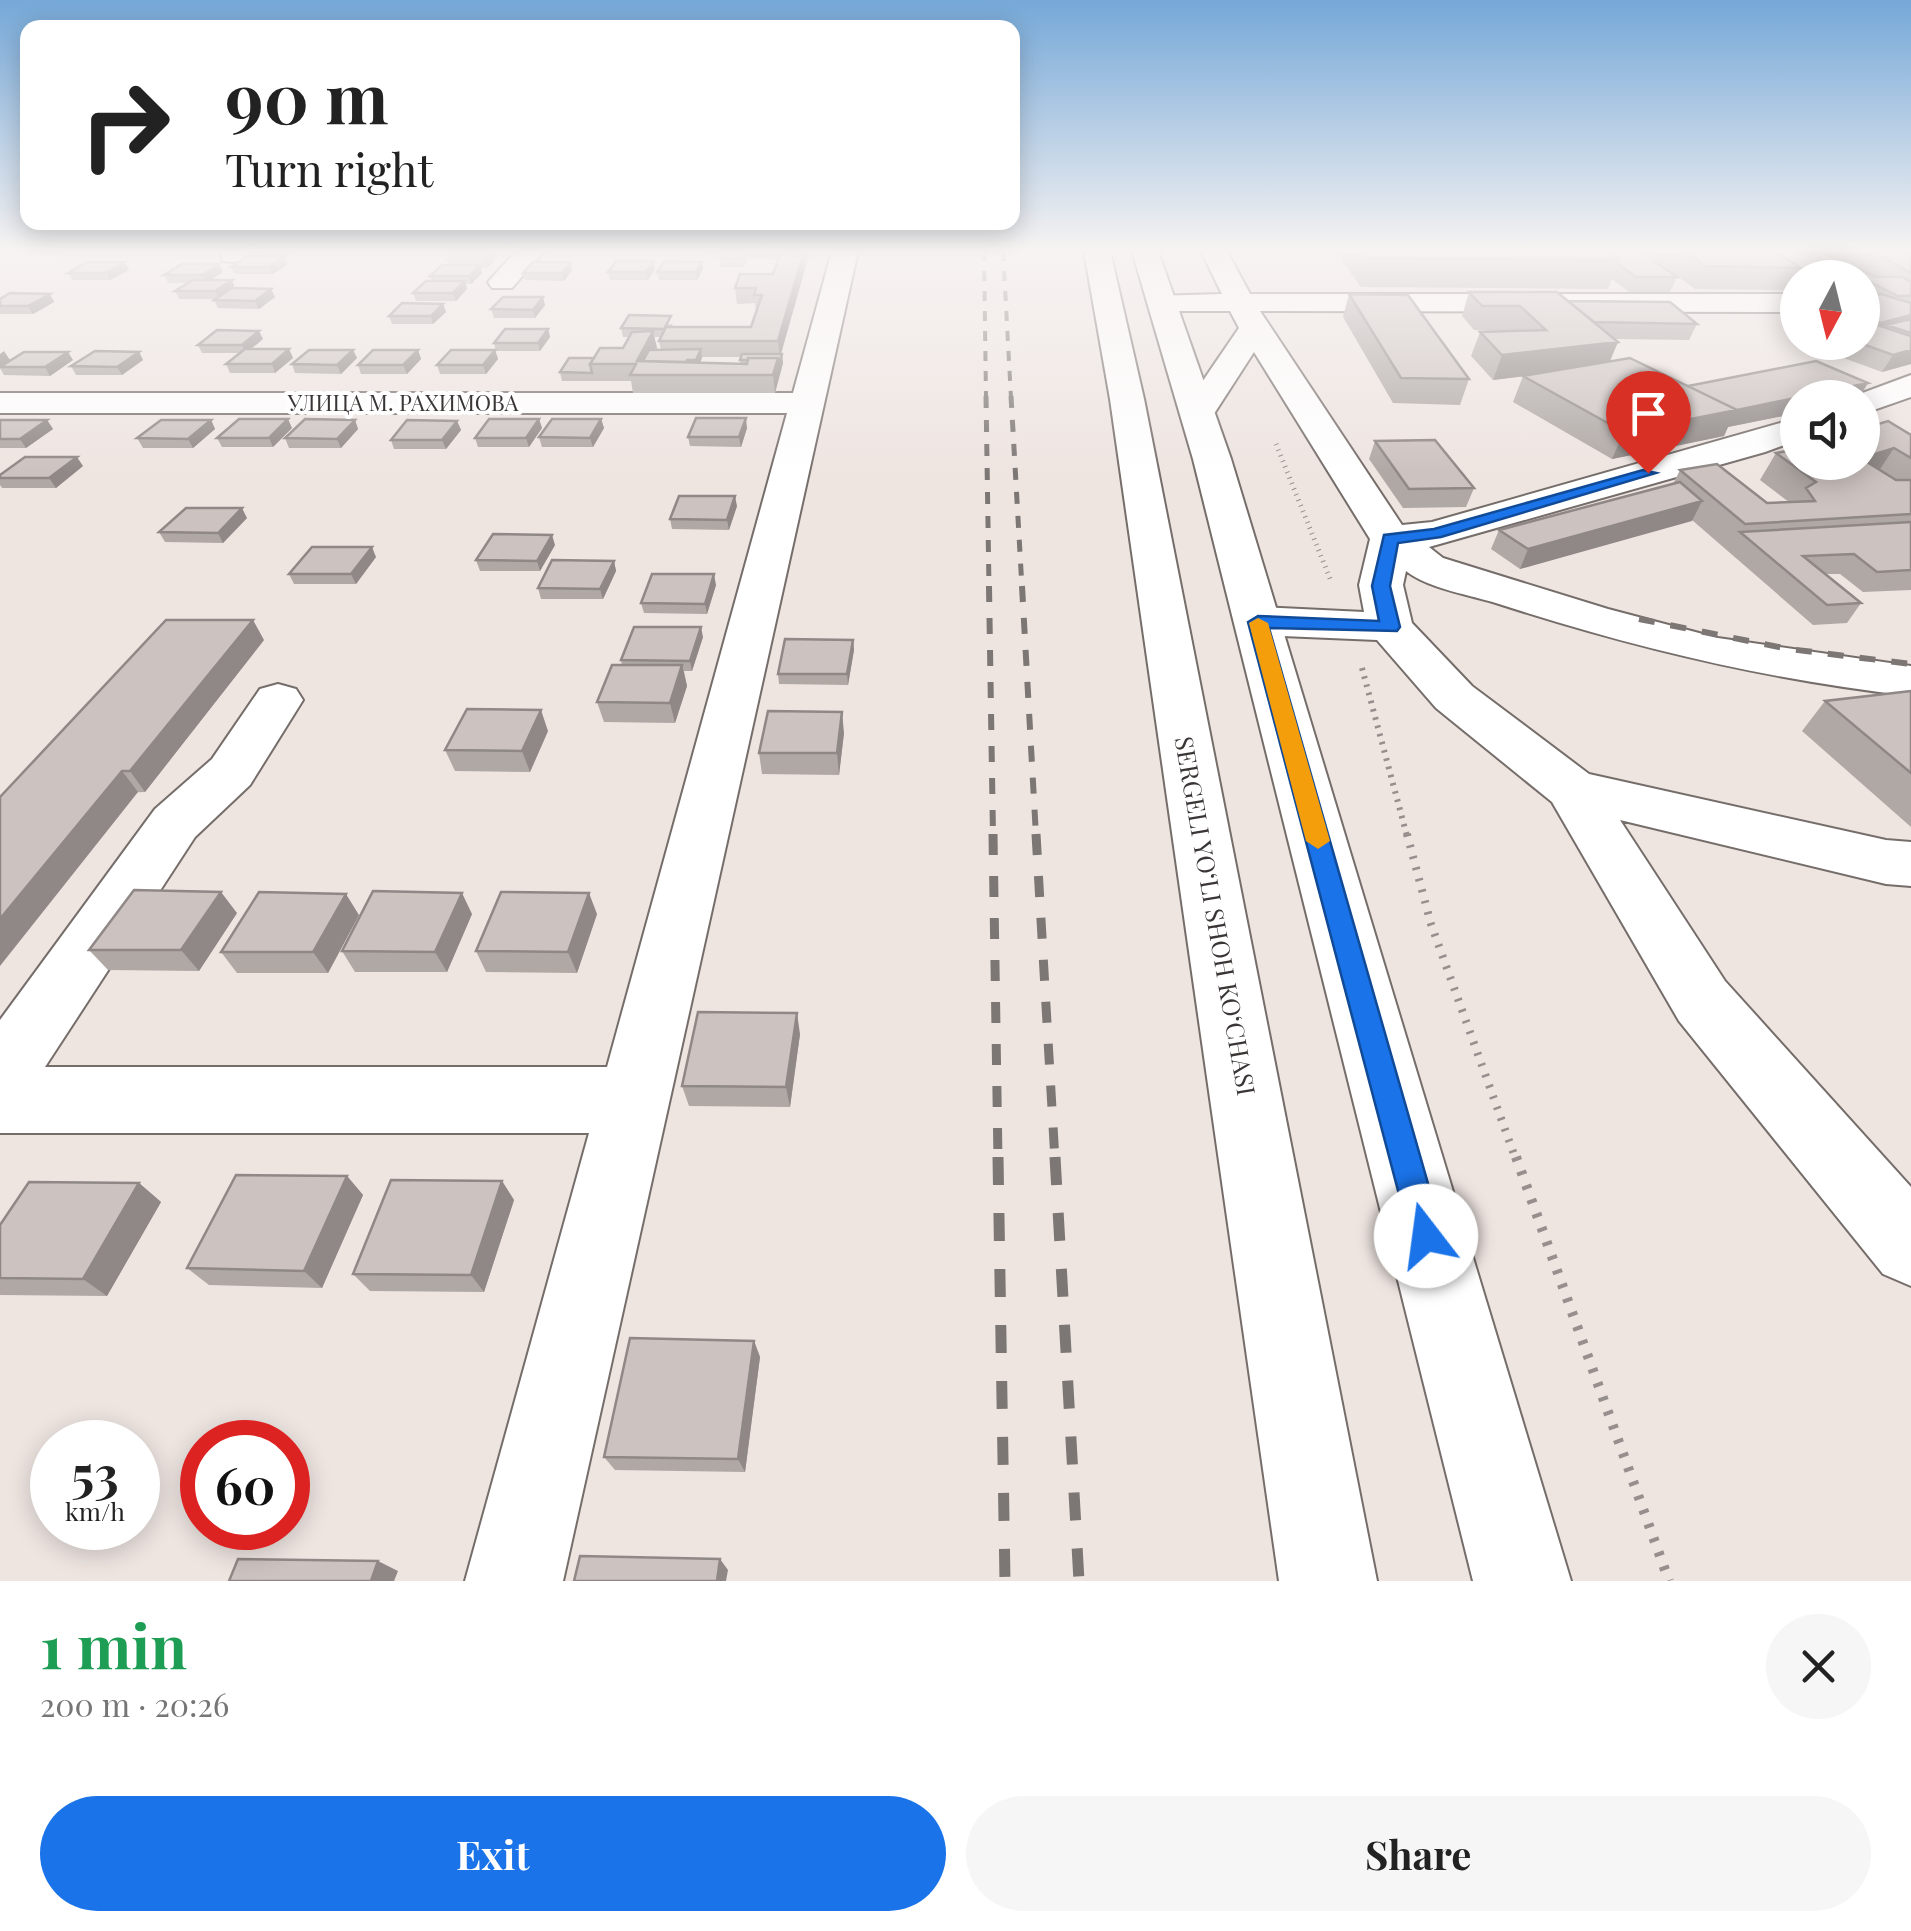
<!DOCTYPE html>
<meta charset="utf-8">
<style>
:root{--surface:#fff;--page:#f6f6f6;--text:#222;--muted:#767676;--accent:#1a73e8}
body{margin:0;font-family:"Playfair Display",serif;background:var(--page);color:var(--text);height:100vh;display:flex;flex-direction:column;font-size:38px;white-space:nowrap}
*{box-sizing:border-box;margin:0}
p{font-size:32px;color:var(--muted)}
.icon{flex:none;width:55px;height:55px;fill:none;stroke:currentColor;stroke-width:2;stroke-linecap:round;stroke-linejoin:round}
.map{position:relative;height:1581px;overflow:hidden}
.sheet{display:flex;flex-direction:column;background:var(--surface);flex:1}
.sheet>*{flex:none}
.top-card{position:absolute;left:20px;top:20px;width:1000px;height:210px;border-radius:20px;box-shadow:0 5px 25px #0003;background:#fff;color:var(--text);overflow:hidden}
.needle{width:65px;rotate:187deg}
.buttons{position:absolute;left:1780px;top:260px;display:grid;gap:20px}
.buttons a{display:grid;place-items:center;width:100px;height:100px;border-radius:50%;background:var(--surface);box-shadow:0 5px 25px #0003;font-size:50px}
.speed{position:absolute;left:30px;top:1420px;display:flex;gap:20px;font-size:50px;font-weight:700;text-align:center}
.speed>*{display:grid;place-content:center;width:130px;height:130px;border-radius:50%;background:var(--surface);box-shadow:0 5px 25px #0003;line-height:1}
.speed small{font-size:25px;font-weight:400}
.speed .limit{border:15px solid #d22;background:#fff;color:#111}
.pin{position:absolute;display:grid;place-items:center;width:85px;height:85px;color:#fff;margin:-102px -42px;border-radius:50% 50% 50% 0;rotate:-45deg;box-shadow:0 0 10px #0007}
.pin .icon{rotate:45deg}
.me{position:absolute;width:110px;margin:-55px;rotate:345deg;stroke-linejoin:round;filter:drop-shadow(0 0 8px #0008)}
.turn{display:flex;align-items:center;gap:35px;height:210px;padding:0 40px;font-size:45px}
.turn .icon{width:130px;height:130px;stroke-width:2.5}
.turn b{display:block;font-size:70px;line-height:85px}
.round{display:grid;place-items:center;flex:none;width:105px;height:105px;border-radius:52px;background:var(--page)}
.head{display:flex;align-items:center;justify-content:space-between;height:170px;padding:0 40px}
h1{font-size:60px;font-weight:700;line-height:75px;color:#1e9e55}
.cta{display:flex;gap:20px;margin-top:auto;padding:20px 40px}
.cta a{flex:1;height:115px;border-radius:60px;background:var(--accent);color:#fff;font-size:40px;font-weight:700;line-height:115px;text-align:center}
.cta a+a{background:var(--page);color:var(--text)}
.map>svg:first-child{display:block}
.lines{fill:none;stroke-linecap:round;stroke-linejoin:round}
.minor-casing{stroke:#756d6a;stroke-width:4}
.major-casing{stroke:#756d6a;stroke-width:4}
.path-far3{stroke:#968f8d;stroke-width:5;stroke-dasharray:1 5;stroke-linecap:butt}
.path-far2{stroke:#968f8d;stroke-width:6;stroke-dasharray:2.5 6;stroke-linecap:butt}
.path-far1{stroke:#968f8d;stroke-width:8;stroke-dasharray:2.5 9;stroke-linecap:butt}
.path{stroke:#968f8d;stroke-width:10;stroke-dasharray:4 11;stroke-linecap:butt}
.minor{fill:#fff;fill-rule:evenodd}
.major{fill:#fff;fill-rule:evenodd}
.rail-far4{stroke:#7c7774;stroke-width:4;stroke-dasharray:10 10;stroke-linecap:butt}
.rail-far3{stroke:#7c7774;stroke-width:5;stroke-dasharray:12 12;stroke-linecap:butt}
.rail-far2{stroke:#7c7774;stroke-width:6;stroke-dasharray:16 16;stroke-linecap:butt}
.rail-far1{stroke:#7c7774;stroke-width:9;stroke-dasharray:21 21;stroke-linecap:butt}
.rail{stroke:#7c7774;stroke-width:11;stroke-dasharray:28 28;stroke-linecap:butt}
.wall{fill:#afa8a5;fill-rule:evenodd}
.shaded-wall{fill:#8f8886}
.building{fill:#ccc3c0;stroke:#8f8886;stroke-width:2.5}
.route{fill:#1a73e8;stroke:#114b97;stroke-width:2.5}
.slow{fill:#f59e0b}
.labels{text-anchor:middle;stroke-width:8;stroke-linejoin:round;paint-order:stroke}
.far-street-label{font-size:22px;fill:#3a3635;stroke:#fff}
.street-label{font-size:25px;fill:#3a3635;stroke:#fff}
</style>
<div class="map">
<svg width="1911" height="1581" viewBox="0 0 1911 1581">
<rect width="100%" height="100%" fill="#eee5e1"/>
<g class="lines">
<g class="minor-casing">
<path id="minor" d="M221,251h29c-8,11 -15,12 -27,10z
M516,251h28l-32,37h-20l-4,-6z
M832,251h26l-295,1330h-98l124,-448h-589v-113l155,-211 57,-50 48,-70 18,-5 18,5 7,11 -53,85 -55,52 -150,230h562l180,-654h-787v-20h793z
M1201,251h26l23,43h548v18l-538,-1 142,214 30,-3 366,-104v22l-33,12 -336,95 14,11 165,51 110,29 193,28v30c-142,-16 -276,-48 -412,-92 -28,-9 -70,-15 -93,-33l-3,14 9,38 60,63 117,88 297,66 25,2v44l-25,-2 -266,-64 105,161 186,206v99l-28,-12 -204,-253 -127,-219 -116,-94 -59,-68 -119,-5 -16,-4 -7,-10 7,-10 16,-4 106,5 -5,-27 11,-46 -116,-187 -44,68 -12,3 -12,-3 -5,-7 58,-85 -9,-17h-68l-10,-3 -4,-6 4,-6 70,-2z
M1911,375v22l-49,17v-16h-13z"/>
</g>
<g class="major-casing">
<path id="major" d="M1084,251h26l34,148 233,1182h-98l-169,-1182z
M1132,251h26l73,208 340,1122h-98l-280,-1122z"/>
</g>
<path class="path-far3" d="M1276,444l55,137"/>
<path class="path-far2" d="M1362,668l45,168"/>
<path class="path-far1" d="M1407,834l24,90 85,236"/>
<path class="path" d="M1516,1157l153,424"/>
<use href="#minor" class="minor"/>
<use href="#major" class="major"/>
<path class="rail-far4" d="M984,251l2,147
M1003,251l8,147"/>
<path class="rail-far3" d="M986,396l3,192
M1011,396l11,192"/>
<path class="rail-far2" d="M989,586l4,250
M1022,586l14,250
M1639,619l150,30 122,15"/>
<path class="rail-far1" d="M993,834l5,326
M1036,834l19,326"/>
<path class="rail" d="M998,1157l7,424
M1055,1157l24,424"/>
</g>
<path class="wall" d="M252,251h43l-5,4 -37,-1z
M457,251h38l2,7 -10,10h-7l2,5 -11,11h-5l1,5 -11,12h-40l-3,-8 19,-12 -2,-5 19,-11 -2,-5z
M669,251h141l-29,103 2,9 -8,30h-142l-2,-12h-69l-2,-9 34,-14 29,-10 6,-11h-6l-2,-9 52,-4 -2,3h80l5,-16 -1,-8 -18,1 -2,-16 38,-14 6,-15h-31l-4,8h-23l-1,-8 3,-6zM654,337h7l-2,4 2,9h-5l1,-2zM702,357h39l-1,7 -40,-1z
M1335,251h305l37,26 -7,15h-41l-17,-13 -4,10 -247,-2z
M1646,251h129l26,17 -12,22 -94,-1 -49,-36z
M1800,251h111v113l-29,8 -80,-29 60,-1v-64h-24l5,-10h7l-25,-13h-20z
M125,262l4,8 -19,10h-38l-4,-7z
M571,262l1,8 -8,11 -39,-1 -2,-7z
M702,262l1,7 -6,11h-38l-2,-8z
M219,264l4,8 -12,8h21l2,8 41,9 -16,12 -41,-1 -4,-8 2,-1h-37l-4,-8 13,-8h-20l-4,-8z
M288,264l-15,10h-38l-4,-7z
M655,269l-7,11h-38l-2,-8z
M1469,292l99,9 129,23 -8,16 -74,-1 -5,22 78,25 110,12v15l-70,14 -4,9 -112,23 -99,-57 10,-26 -30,4 -22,-24 9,-24 32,-1 -38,-1 -12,-14z
M50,294l4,8 -21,12h-33v-8z
M1349,294l120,85 -9,26 -67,-2 -50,-86z
M543,297l2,8 -10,13h-41l-3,-9z
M443,304l3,8 -13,12h-41l-3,-8z
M548,329l2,8 -10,14h-44l-2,-8z
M263,339l-12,10h38l4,9 -18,15h-45l-4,-9 14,-11h-38l-4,-8z
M353,350l4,8 -16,16 -46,-1 -3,-9z
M418,350l3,9 -14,15h-46l-3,-9z
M495,350l3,9 -12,15h-46l-3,-9z
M139,352l4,8 -21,15h-46l-5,-9z
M73,360l-23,16 -46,-1 -4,-7v-2z
M539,419l3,9 -13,19h-51l-3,-9z
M601,419l3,9 -11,19h-51l-3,-10z
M0,420h47l6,9 -27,19h-26z
M211,420l4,9 -22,19h-50l-6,-10z
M355,420l3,9 -17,19h-52l-4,-10z
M457,421l4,9 -15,19h-52l-3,-9z
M292,428l-19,19h-51l-5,-9z
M747,428l-6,19 -51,-1 -2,-9z
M1911,435v155l-48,2 -23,-18h-14l35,29 -14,20 -34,2 -121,-105 -172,49 -29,-20 8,-19 174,-46 7,-14 87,33 22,-1 -29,-22 16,-27z
M1375,441l99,47 -8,19 -63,1 -34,-49z
M83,466l-27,22h-54l-2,-3v-7z
M737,506l-8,24 -57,-1 -2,-10z
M247,518l-24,25 -58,-1 -6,-10z
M555,545l-15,26h-60l-4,-11z
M376,557l-20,27h-62l-5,-10z
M614,561l2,10 -13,28h-62l-3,-11z
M716,585l-9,29 -63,-1 -3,-10z
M703,637l-11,34h-8l3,15 -12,37 -71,-1 -7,-20 25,-37 -1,-5z
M264,640l-119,152 -145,5z
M853,640l1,10 -6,35 -69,-1 -1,-10z
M1911,691v136l-109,-96 23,-30z
M548,731l-18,41 -75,-1 -10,-21z
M844,733l-5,42 -77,-1 -3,-21z
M237,913l-38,58 -91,-1 -19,-20z
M472,914l-25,58h-92l-13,-21z
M597,914l-20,59 -91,-1 -10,-21z
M359,915l-31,58h-91l-16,-21z
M800,1034l-10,73 -101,-1 -7,-20z
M347,1176l16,19 -41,93 -113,-3 -22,-17z
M502,1181l12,19 -30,92 -114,-1 -17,-17z
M139,1183l22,19 -54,94 -107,-1v-70z
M754,1341l6,16 -15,115 -130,-2 -11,-13z"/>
<path class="shaded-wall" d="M494,251h1l2,7 -10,10 -2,-8z
M804,251h6l-30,106 -2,-16z
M284,256l4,8 -15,10 -3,-7z
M654,261l1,8 -7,11 -2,-8z
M125,262l4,8 -19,10 -4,-7z
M571,262l1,8 -8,11 -2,-8z
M702,262l1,7 -6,11 -1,-8z
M219,264l4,8 -17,11 -3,-8z
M480,265l2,8 -11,11 -2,-8z
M232,280l3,8 -16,11 -4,-8z
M465,281l2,8 -11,12 -3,-8z
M271,289l4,8 -16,12 -4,-8z
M50,294l4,8 -21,12 -5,-8z
M543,297l2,8 -10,13 -2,-8z
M443,304l3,8 -13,12 -2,-8z
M1911,315v13l-25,-3 -7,12 -8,2 10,-16z
M548,329l2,8 -10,14 -2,-8z
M259,331l4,8 -17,14 -4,-8z
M653,331l4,17 -12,22 -8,-9z
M1618,342l-10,24 -115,14 9,-25z
M289,349l4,9 -18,15 -3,-9z
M701,349l1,9 -5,11 -1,-9z
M353,350l4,8 -16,16 -4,-9z
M418,350l3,9 -14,15 -4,-9z
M495,350l3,9 -12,15 -3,-9z
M1911,350v14l-29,8 11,-17z
M4,351l6,9 -10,6v-12z
M68,352l5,8 -23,16 -5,-9z
M139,352l4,8 -21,15 -5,-8z
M782,354l1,9 -8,30 -2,-18 5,-17z
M1868,383l-9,15h-61v15l-70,14 -4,9 -112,23 12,-27z
M746,418l1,10 -6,19 -2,-10z
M288,419l4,9 -19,19 -4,-9z
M539,419l3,9 -13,19 -3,-9z
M601,419l3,9 -11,19 -3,-9z
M47,420l6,9 -27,19 -6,-9z
M211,420l4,9 -22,19 -5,-9z
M355,420l3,9 -17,19 -4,-9z
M457,421l4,9 -15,19 -4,-9z
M1894,448l-18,27 -14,-17z
M77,457l6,9 -27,22 -7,-10z
M735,496l2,10 -8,24 -2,-10z
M1702,501l-10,20 -172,48 8,-20z
M242,508l5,10 -24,25 -5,-10z
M552,535l3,10 -15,26 -3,-10z
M372,547l4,10 -20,27 -5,-10z
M614,561l2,10 -13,28 -3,-10z
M714,574l2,11 -9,29 -2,-10z
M253,620l11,20 -119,152 -15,-21z
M701,627l2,10 -11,34 -2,-10z
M853,640l1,10 -6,35 -1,-11z
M682,665l5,21 -12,37 -5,-20z
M541,710l7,21 -18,41 -8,-21z
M842,712l2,21 -5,42 -2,-22z
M122,771l16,21 -138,174v-47z
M221,892l16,21 -38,58 -18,-21z
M462,893l10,21 -25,58 -12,-20z
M589,893l8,21 -20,59 -9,-21z
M346,894l13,21 -31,58 -15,-21z
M797,1013l3,21 -10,73 -4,-20z
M347,1176l16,19 -41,93 -18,-17z
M502,1181l12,19 -30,92 -13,-17z
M139,1183l22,19 -54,94 -24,-17z
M754,1341l6,16 -15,115 -7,-13z
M720,1559l8,11 -2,11h-9z
M378,1561l20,10 -4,10h-23z"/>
<path class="building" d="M457,251h37l-9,9h-38z
M724,251h23l-4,8h-23z
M781,251h23l-26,90h-119l7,-14h85l11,-32h-8l2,-7h-21l5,-14h33z
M1363,251h245l11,9 -251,-2z
M1608,251h32l37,26h-41l-18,-13 1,-4z
M1684,251h91l26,17 -96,-2z
M1871,251h40v22z
M247,256h37l-14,11h-39z
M616,261h38l-8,11h-38z
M664,261l38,1 -6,10h-39z
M87,262h38l-19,11h-38z
M533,262h38l-9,11h-39z
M182,264h37l-16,11h-39z
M442,265h38l-11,11h-39z
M1843,268l17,1 15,8h27l9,5v14h-13z
M193,280h39l-17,11h-40z
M426,281h39l-12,12h-40z
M232,288l39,1 -16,12 -41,-1z
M1469,292h88l61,50 -116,13 -22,-23 66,-2 -26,-24h-38z
M10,293l40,1 -22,12h-28v-7z
M1349,294l59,1 61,84 -68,-1z
M1881,294l30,9v12l-30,8 -19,-6v-19z
M503,297h40l-10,13 -42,-1z
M1568,301l102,1 27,22 -103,-2z
M402,303l41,1 -12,12h-42z
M629,315l42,1 -7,13 -43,-1z
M1911,319v14l-25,-8z
M1862,320l49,16v14l-18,5 -36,-13h5z
M505,329h43l-10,14h-44z
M217,330l42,1 -17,14h-44z
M653,331l-16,30 110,3 1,-6h30l-5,17h-143l6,-11h-46l10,-16h23l9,-16z
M245,349h44l-17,15h-46z
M701,349l-5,11h-9l-1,2 -43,-1 6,-11z
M309,350h44l-16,15 -45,-1z
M373,350h45l-15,15h-45z
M451,350h44l-12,15h-46z
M95,351l44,1 -22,15 -46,-1z
M24,352h44l-23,15h-45z
M742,354h40l-3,12 -1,-8h-30v2h-8z
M569,358h25l-4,6 2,9 -32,-1z
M1630,358l107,52 -113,22 -101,-56z
M1816,361l52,22 -131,27 -49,-24z
M696,418h50l-7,19h-51z
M239,419h49l-19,19h-52z
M305,419l50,1 -18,19 -52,-1z
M489,419h50l-13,19h-51z
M552,419h49l-11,19 -51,-1z
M0,420h47l-27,19h-20z
M161,420h50l-23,19 -51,-1z
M407,420l50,1 -15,19h-51z
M1888,421l23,14v23l-17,-10 -32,10v-29z
M1435,440l39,48 -65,1 -34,-48z
M1798,449v13h64v-3l34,21h15v34l-166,10 -65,-54 37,-6 50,39 48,-2 -9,-13 10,-6 -40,-29z
M25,457h52l-28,21h-49v-3z
M1680,482l22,19 -174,48 -29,-19z
M679,496h56l-8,24 -57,-1z
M186,508h56l-24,25 -59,-1z
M1911,522v48l-34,2 -23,-18 -51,2 58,47 -34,2 -87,-73z
M493,534l59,1 -15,26 -61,-1z
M312,547h60l-21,27h-62z
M552,560l62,1 -14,28 -62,-1z
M652,574h62l-9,30 -64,-1z
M166,620h87l-123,151h-8l-122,148v-122z
M634,627h67l-11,34 -69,-1z
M785,639l68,1 -6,34h-69z
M612,665h70l-12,38 -73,-1z
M1911,691v82l-86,-72z
M467,709l74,1 -19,41 -77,-1z
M768,711l74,1 -5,41h-78z
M134,890l87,2 -40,58h-92z
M373,891l89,2 -27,59 -93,-1z
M259,892l87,2 -33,58h-92z
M501,892l88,1 -21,59 -92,-1z
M698,1012l99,1 -11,74 -104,-1z
M236,1175l111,1 -43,95 -117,-3z
M391,1180l111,1 -31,94 -118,-1z
M29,1182l110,1 -56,96 -83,-1v-53z
M630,1338l124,3 -16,118 -134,-2z
M580,1556l140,3 -3,22h-143z
M238,1559l140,2 -7,20h-142z"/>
<linearGradient id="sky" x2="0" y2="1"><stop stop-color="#75a8d8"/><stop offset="0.53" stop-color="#f7f3f2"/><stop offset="1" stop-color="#f7f3f2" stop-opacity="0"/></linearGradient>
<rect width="1911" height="473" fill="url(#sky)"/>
<path class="route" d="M1643,470l13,3 -215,64 -43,6 -8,43 10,41 -3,4 -128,-3 174,608 -5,11 -12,5 -11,-5 -5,-11 -162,-614 10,-6 121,5 -7,-35 12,-51 50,-6z"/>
<path class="slow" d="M1258,618l10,5 62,218 -12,8 -12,-8 -57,-218z"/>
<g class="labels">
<g class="far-street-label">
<text x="403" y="411">УЛИЦА М. РАХИМОВА</text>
</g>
<g class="street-label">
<text transform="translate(1215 916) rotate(80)" y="9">SERGELI YO‘LI SHOH KO‘CHASI</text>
</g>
</g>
</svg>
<div class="buttons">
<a><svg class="needle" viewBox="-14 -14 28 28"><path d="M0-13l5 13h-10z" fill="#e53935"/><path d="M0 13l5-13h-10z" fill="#767676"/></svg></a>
<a><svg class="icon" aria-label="sound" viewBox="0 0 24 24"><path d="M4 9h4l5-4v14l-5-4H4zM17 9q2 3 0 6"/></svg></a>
</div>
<div class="speed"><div>53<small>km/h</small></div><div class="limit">60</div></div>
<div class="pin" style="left:1648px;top:473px;background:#d93025"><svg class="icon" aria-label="arrive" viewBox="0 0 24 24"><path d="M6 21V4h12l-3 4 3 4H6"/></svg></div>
<svg class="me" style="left:1426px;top:1236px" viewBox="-20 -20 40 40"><circle r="19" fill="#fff"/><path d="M0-13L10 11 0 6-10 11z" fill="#1a73e8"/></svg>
<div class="top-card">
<div class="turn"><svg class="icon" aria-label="right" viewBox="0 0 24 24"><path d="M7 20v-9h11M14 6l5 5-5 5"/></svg><div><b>90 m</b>Turn right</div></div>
</div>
</div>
<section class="sheet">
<div class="head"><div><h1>1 min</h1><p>200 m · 20:26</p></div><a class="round"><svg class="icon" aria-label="close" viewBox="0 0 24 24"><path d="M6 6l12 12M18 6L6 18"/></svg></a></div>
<div class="cta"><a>Exit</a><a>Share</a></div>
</section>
